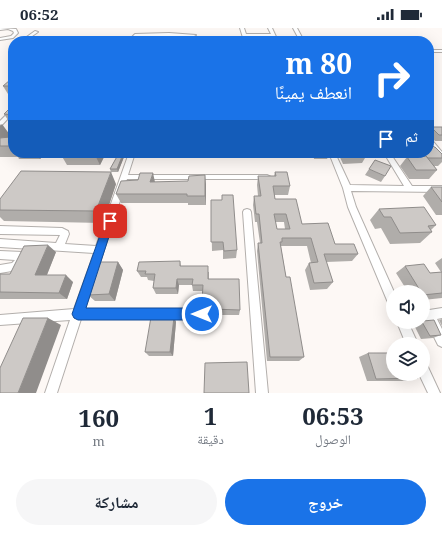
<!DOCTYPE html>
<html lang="ar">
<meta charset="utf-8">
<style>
:root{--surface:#fff;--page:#f6f6f7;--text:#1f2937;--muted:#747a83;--accent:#1a73e8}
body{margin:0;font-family:"Noto Serif","Noto Naskh Arabic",serif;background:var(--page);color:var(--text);direction:rtl;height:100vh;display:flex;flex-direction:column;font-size:15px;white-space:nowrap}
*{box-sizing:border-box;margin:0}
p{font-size:13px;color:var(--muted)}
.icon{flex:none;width:22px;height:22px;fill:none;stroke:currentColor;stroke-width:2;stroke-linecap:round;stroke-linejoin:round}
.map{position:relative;height:365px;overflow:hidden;direction:ltr}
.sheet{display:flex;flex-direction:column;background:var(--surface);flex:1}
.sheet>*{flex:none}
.hud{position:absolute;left:8px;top:8px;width:426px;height:122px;border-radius:16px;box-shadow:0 4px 16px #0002;direction:rtl;background:#1a73e8;color:#fff;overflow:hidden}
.fabs{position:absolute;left:386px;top:257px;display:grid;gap:8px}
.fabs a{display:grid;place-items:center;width:44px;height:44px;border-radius:50%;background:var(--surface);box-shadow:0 4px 16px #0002;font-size:20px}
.pin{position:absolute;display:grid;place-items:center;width:34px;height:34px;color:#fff;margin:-17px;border-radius:8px;box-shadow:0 2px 6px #0006}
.me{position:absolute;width:44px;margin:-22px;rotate:270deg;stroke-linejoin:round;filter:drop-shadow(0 0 3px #0008)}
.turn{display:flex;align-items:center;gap:14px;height:84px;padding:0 16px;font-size:18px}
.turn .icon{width:52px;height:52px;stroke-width:2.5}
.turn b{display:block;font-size:28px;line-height:34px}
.then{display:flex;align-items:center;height:38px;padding:0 16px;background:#0003;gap:8px;font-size:15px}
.eta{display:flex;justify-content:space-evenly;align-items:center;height:68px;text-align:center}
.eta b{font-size:24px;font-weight:700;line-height:28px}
.cta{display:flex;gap:8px;margin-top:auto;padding:8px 16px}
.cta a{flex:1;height:46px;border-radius:24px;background:var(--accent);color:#fff;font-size:16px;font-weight:700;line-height:46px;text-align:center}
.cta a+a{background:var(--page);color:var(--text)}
.status{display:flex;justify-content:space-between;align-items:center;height:28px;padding:0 20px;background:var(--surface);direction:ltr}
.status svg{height:11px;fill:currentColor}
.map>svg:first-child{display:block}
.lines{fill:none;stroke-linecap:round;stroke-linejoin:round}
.minor-casing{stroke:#b3afac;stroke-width:2}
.minor{fill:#fff;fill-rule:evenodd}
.wall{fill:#b0adaa;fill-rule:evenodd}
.shaded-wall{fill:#908d8b}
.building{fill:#cdc9c6;stroke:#908d8b;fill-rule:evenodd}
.route{fill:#1a73e8;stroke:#114b97}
</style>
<div class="status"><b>06:52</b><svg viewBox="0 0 49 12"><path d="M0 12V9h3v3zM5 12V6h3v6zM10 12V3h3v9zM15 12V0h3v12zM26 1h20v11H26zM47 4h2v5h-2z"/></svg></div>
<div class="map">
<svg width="442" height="365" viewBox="0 0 442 365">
<rect width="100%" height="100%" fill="#fdf8f5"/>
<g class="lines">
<g class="minor-casing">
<path id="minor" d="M0,0l16,1 2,4 -5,5 -13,2v-2l11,-2 3,-3 -1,-2 -5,-2 -8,1z
M240,0h4l2,6h25l-3,-6h4l6,13h-4l-2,-5h-26l2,5h-4z
M293,0h4l7,13h-4z
M35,3l3,1 -13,9h-4z
M169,5l27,2 -2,1h-58l-4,5h-4l7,-7z
M429,22h13v2h-13z
M13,80v5l-11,12 -2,1v-5z
M429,110l2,1 11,13v6h-2l-11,-14z
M129,125h6l-7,22h139l4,2 -4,2h-140l-42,130h117l4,1 1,4 -1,4 -4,1h-121l-24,74h-12l25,-73 -70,5v-10l74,-6 20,-56 -94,-6v-8l56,4 4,-8 -60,-1v-8l62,2 6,3 1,3 -4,10 31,2z
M329,125h6l15,32 54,1 -20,-33h6l22,33h30v6l-91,-1 5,16 38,85h-1v14l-4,-1 -41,-98 -5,-19z
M247,181l3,1 1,2 17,181h-12l-13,-181 1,-2z
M0,223l23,1 3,1 2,3 -10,14 -18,3v-8l12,-2 3,-3 -15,-1z
M442,280v10l-5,1 5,10v18l-4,-2 -12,-24h-3v-10z
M397,294h11l10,22h-12z
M423,335l4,2 13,28h-12l-9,-19h4z"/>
</g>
<use href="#minor" class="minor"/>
</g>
<path class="wall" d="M13,52v14h-5l-5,-8z
M13,79v14l-5,-1 -4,-6z
M0,96l10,11 -2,3 2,-1 3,-3v19h33l-6,6h-21l-1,-2h-18z
M431,99h11v14h-7l-6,-6v-5z
M434,119l8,7v8l-4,4h-4l3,4 -8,9h-20l-9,-13 7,-9 6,-1 -2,-3h18z
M60,125h52l-2,4h-6l-4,8h-33z
M313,125h17l-3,6h-13z
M338,125h30l-6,10 -19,1z
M124,129l-6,15h-7l-1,-3z
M369,141l16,7 -4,6 -16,-7z
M275,144l15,14 -2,9h-14l1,4 27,25 33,20 23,10 -6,7 -26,1 7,20 -6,7 -17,1 -5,-20 4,-7h2l-4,-17h-26v1l5,30 18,80 -5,4h-32l-10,-110 1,-8h2l-3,-21h-2l-2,-17 1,-9h4l-1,-11 1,-9h16zM275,194h9l1,7h-8z
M155,154l51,2v21h-18v-2h-67l-5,-9z
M116,156l-13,39 -99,-2 -4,-4v-18z
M431,159h11v28h-6l-13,-19z
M211,172l26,50 -1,8 -13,1v-9l-11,1z
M379,181l57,16 -5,5 1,2 -12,11 -30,1 -9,-16 -6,1 -5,-9z
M56,224l-9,23 26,7 -6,17h-67v-25h10z
M442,230v40l-19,2v-8h-15l-12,-19 9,-7 25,7 11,-1 -6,-9z
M180,233l1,5 28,6v7l31,31 -1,5h-26v4h-6l-1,-5 1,-4 -4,-2 -1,-6 1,-11h-10l-1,-6h-13l-1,9h-22l-3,-6 1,-7 -6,-1 -1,-3h-6l-4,-6z
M118,234l5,8 -8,31h-20l-7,-6 5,-14 -4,-5z
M174,289l2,5 -3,34h-24l-4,-4z
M442,291v7l-3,-6z
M420,294h3l18,13 -8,3 -12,1 -7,-14z
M368,325l50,25 -12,3h-39l-8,-24z"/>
<path class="shaded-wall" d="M2,96l8,11 -6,7 -4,2v-18z
M36,125h10l-6,6z
M94,125h8l2,4 -4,8z
M109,125h3l-2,4z
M123,126l1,3 -6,15 -1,-3z
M111,144l5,12 -13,39 -7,-12z
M153,145l2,9h-5z
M205,147l1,9v21l-1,-9z
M48,217l8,7 -12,30 -9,-7z
M118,234l5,8 -8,31 -6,-7z
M66,247l7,7 -6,17 -8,-6z
M177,251l2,6 -1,9 -2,-6z
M174,289l2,5 -3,34 -3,-4z
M48,290l13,7 -25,68h-18z"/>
<path class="building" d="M197,10v3h-16l1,-2z
M10,52h3v6h-10z
M11,79h2v8l-9,-1z
M431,99h11v8h-3z
M13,106v14h-2l1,-2h-12v-8l10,-1z
M429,114l5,5h1l7,7v4h-14l-5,-5h6z
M119,125l4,1 -6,15h-7z
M426,128l11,14h-21l-9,-13z
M375,132l16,6 -6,10 -16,-7z
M21,143l90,1 -15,39 -96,-1v-11z
M275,144h12l3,14h-17l2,13h21l6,25 26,-1 7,21h19l4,10h-34l9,28 -19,1 -5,-20 9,-1 -7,-24h-29v4h-2l6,35h4l14,80h-34l-12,-114h4l-3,-29h-3l-2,-18h7l-3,-20h18zM274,186h12l4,15h-13z
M140,145h13l-3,9 38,-1 1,-5 16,-1v21h-18v-2h-71l5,-13 17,-1z
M431,159h11v15z
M222,167h11l4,55 -13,1 -1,-9h-12v-42h11z
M424,179l12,18 -8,1 4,6 -32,1 -9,-16h-7l-5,-8z
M48,217l-13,30h31l-7,18 -59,-1v-18h10l14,-28z
M180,233v5h28v13h31l1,31 -28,-1v5h-6l2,-5 -1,-5 -5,-2 1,-17h-11l1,-6h-16l-1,9h-23l2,-14h-10l1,-3h-9l2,-9z
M93,234h25l-9,32 -21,1 6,-19h-5z
M424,236l6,9 12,-1v21l-19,2v-3h-2l-16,-26z
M151,289h23l-4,35h-25z
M23,290h25l-30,75h-18v-25z
M434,292l7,15 -11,1 -8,-14h1v-1z
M368,325h25v21h23l2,4 -42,1z
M247,334l2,31h-45l1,-30z"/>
<path class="route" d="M110,189l3,1 1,3 -28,87h116l4,2 2,4 -2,4 -4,2h-124l-4,-2 -2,-4 33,-93 1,-3z"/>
</svg>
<div class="fabs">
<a><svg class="icon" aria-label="sound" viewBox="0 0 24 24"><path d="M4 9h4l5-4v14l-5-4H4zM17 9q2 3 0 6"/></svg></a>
<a><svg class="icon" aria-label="layers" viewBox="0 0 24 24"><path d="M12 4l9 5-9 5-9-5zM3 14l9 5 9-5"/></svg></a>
</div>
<div class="pin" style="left:110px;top:193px;background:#d93025"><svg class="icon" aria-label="arrive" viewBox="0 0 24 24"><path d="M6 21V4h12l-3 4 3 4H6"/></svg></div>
<svg class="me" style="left:202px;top:286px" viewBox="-20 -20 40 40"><circle r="17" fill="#1a73e8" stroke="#fff" stroke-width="3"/><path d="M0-11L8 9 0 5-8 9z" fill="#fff"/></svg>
<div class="hud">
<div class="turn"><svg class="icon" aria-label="right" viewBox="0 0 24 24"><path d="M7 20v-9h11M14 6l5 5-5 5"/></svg><div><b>80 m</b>انعطف يمينًا</div></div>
<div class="then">ثم<svg class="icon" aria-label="arrive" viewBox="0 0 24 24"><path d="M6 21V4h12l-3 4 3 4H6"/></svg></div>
</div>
</div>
<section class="sheet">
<div class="eta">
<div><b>06:53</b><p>الوصول</p></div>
<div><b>1</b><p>دقيقة</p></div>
<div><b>160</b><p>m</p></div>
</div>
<div class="cta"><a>خروج</a><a>مشاركة</a></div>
</section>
